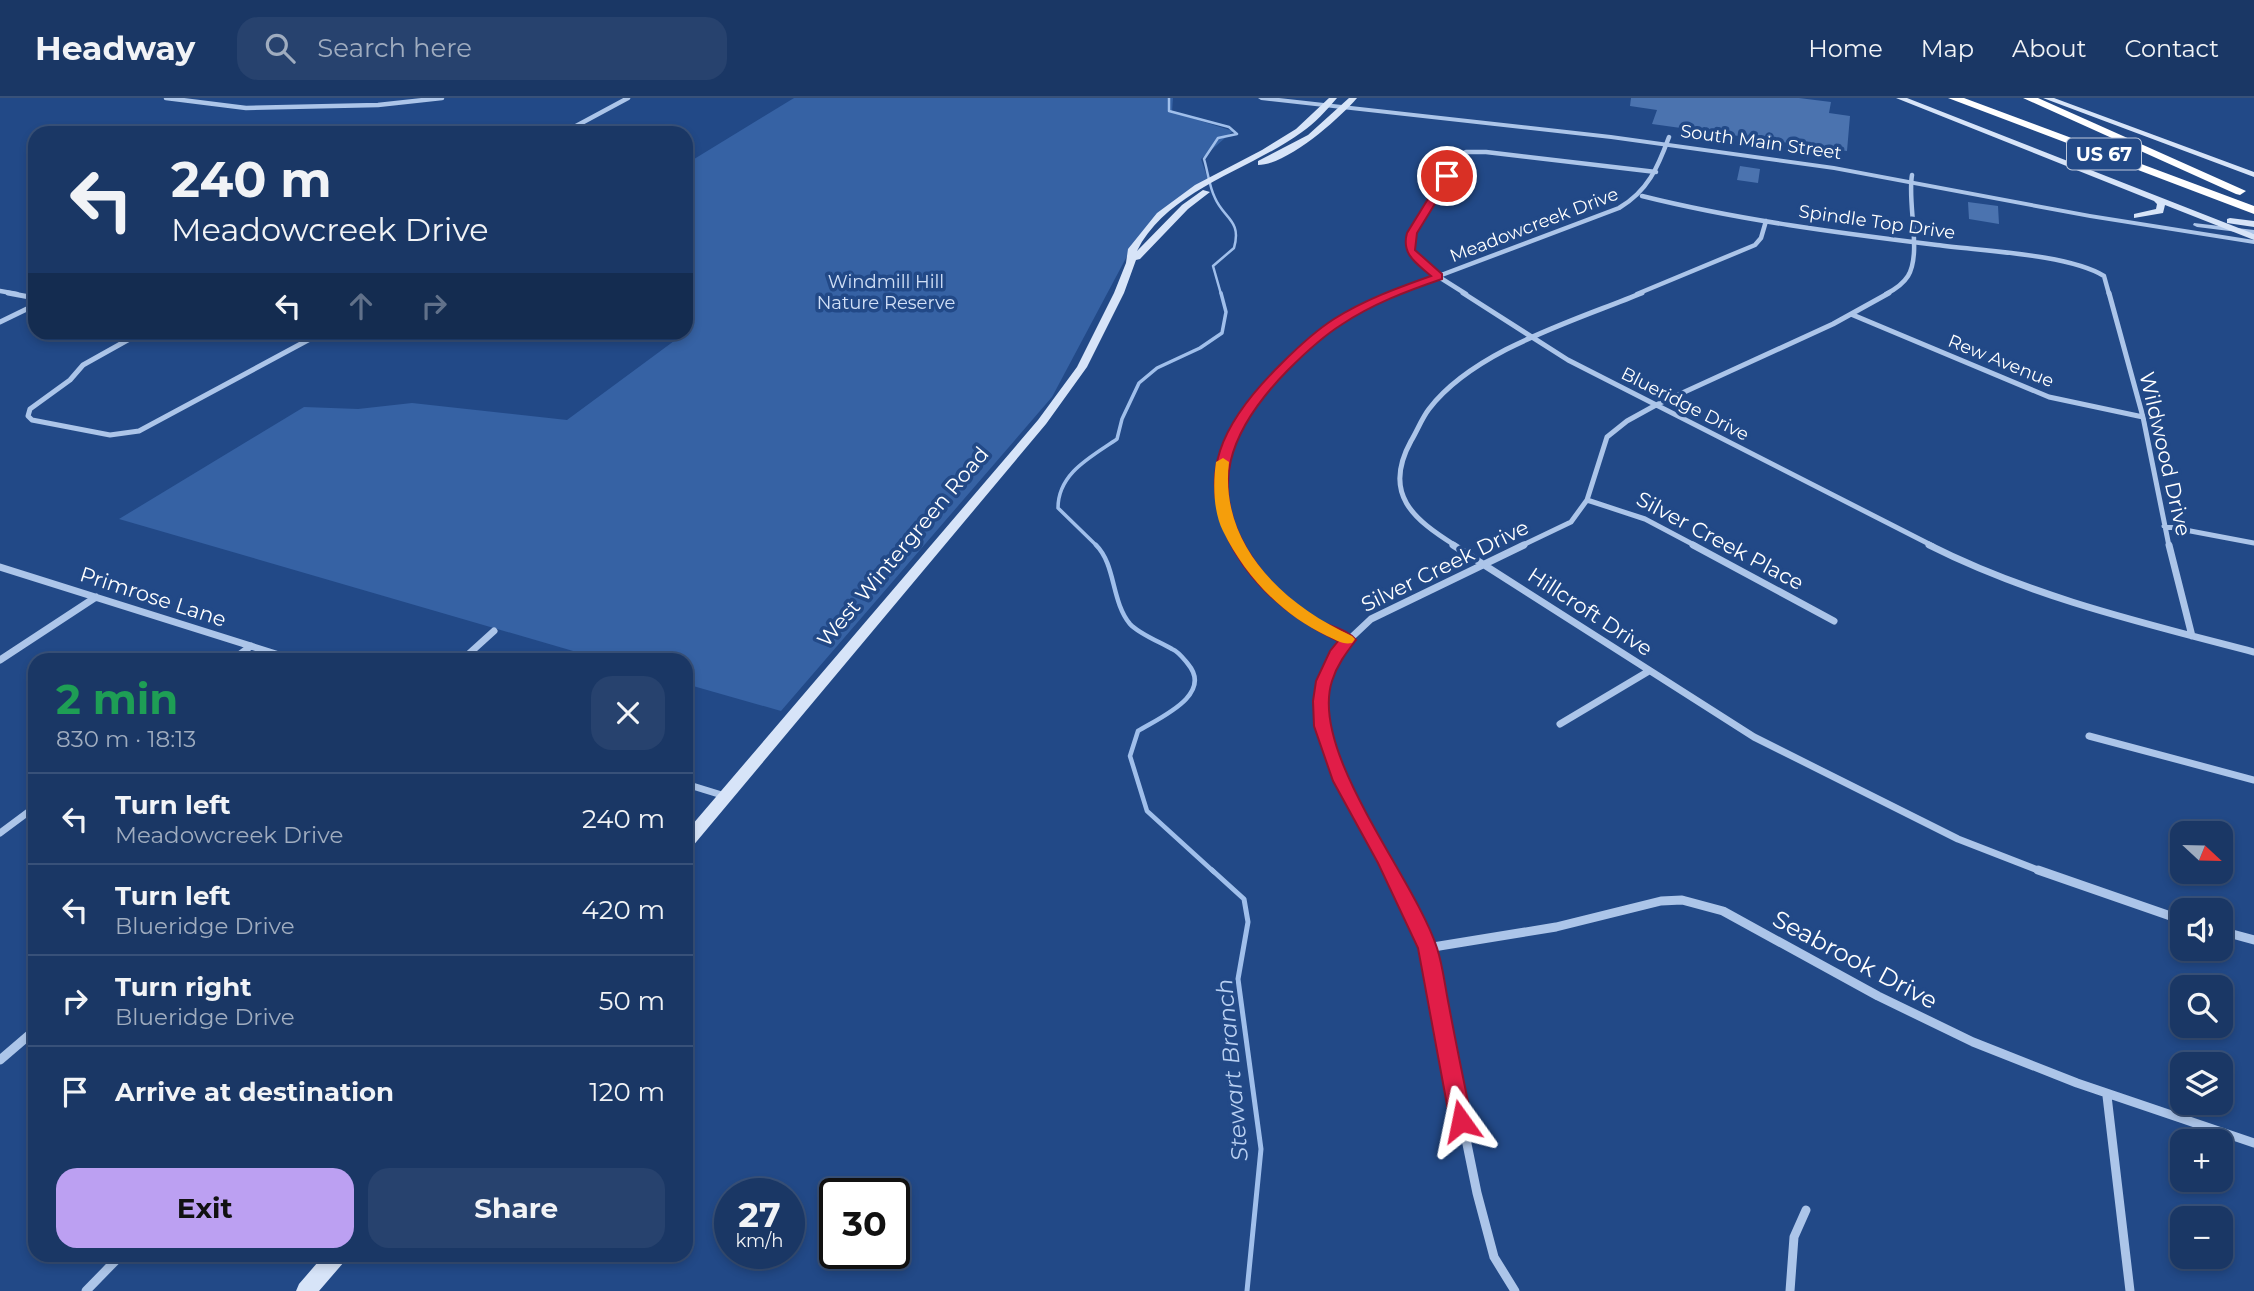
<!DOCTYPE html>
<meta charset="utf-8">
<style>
:root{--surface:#1a3765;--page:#27426e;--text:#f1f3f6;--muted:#9facbf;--line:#385179;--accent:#bca0f2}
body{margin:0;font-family:Montserrat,sans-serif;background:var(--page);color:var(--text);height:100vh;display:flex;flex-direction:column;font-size:26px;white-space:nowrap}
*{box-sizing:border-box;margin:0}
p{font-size:23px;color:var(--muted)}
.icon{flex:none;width:38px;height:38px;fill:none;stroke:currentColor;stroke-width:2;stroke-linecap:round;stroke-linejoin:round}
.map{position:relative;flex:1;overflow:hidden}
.panel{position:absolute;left:28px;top:555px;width:665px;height:609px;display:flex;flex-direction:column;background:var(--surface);border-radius:21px;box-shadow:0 4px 10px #0003,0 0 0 2px var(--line)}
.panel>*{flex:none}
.hud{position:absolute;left:28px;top:28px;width:665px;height:214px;border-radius:21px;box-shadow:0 4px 10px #0003,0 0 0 2px var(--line);background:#1a3765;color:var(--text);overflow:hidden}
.needle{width:46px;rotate:112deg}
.controls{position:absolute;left:2170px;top:723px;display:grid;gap:14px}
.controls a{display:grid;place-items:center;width:63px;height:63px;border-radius:14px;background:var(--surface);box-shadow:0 4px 10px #0003,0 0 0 2px var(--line);font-size:35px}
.speed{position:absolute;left:714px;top:1080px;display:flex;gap:14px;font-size:35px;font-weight:700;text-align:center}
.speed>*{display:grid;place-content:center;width:91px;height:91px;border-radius:50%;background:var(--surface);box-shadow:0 4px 10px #0003,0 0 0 2px var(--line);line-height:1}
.speed small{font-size:18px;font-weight:400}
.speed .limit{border:4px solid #111;border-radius:10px;background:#fff;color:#111}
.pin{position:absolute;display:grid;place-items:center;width:60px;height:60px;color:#fff;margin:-30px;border:4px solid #fff;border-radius:50%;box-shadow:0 2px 7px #0007}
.me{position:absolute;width:77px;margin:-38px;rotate:348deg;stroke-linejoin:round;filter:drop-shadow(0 0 5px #0008)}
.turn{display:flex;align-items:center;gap:24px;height:147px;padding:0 28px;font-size:32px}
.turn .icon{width:91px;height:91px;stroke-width:2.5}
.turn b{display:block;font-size:49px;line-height:60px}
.lanes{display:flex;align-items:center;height:66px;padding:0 28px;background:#0003;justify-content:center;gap:35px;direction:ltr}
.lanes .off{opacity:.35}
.round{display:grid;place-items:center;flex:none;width:74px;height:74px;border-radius:21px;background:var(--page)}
.summary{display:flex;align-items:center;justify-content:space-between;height:119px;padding:0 28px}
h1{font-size:42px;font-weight:700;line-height:52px;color:#1e9e55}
.button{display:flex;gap:14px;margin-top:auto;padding:14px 28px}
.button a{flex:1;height:80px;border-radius:21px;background:var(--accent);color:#111;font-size:28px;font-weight:700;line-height:80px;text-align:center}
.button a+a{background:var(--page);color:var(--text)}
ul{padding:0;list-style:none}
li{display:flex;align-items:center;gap:21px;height:91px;padding:0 28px;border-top:2px solid var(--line)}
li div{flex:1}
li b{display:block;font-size:26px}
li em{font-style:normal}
header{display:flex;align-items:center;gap:42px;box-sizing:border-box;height:98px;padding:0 35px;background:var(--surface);border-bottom:2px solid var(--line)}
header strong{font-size:33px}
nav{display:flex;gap:38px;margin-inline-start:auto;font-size:24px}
.search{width:490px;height:63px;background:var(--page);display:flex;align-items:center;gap:18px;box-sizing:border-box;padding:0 24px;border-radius:21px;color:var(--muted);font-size:26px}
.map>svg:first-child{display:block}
.green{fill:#3662a4}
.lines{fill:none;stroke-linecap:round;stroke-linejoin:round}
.stream-far3{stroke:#a0bfeb;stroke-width:2.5}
.stream-far2{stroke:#a0bfeb;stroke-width:3.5}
.stream-far1{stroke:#a0bfeb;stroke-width:4.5}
.stream{stroke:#a0bfeb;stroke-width:5}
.building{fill:#4b73af}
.minor-far3{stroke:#acc5e9;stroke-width:4.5}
.minor-far2{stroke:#acc5e9;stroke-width:5}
.minor-far1{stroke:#acc5e9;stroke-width:7}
.minor{stroke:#acc5e9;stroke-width:9}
.tertiary{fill:#acc5e9;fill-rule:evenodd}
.secondary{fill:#d7e4f8;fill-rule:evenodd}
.motorway{fill:#fff;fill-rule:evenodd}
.route{fill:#e11d48;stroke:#92132f;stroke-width:2}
.slow{fill:#f59e0b}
.labels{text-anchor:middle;stroke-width:7;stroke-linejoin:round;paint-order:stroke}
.far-street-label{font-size:18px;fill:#fff;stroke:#224987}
.far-park-label{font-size:18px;fill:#d1e0f7;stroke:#224987}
.shield{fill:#224987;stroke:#bdc8db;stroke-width:2}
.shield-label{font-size:19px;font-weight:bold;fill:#fff}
.street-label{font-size:21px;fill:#fff;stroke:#224987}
.water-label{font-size:23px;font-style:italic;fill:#b8cff1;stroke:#224987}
.near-street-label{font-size:24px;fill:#fff;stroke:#224987}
</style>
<header>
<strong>Headway</strong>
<div class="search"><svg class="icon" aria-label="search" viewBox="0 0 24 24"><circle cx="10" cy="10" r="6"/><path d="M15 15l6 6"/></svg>Search here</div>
<nav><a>Home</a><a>Map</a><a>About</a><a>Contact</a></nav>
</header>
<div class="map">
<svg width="2254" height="1193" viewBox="0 0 2254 1193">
<rect width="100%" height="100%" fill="#224987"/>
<path class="green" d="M794,0h379l-1,14 61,19 -32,28 8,24 -44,30 -31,30 -82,154 -271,314 -95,-27v-24h-82l-485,-141 185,-112 54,2 54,-6 155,17 126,-93 -7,-7v-156z"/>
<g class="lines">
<path class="stream-far3" d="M1169,0v13l60,16 8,7 -19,4 -14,21c4,13 5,27 11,39 9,21 27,22 19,50l-21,18 8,28"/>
<path class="stream-far2" d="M1097,448l-39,-38c0,-35 33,-51 59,-69l5,-20 17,-36 18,-15 43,-20 22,-15 4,-21 -5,-19"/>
<path class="stream-far1" d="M1096,447c20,20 15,56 34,79 9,10 30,18 42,25 7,3 11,9 16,15 26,31 -29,54 -50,67l-8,25 17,55 67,61"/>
<path class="stream" d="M1212,772l32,29 4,23 -10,57 23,170 -14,142"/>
</g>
<path class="building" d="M1631,0h168l32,4 -2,11 21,3 -3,35 -195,-27 5,-14 -27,-4z
M1740,68l20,3 -2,14 -21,-3z
M1968,104l30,4 1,18 -30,-5z"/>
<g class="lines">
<path class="minor-far3" d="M166,0l80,10 132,-3 64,-7
M563,35l65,-35
M1642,98c96,24 197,37 295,49 44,6 131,9 167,31l5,18
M0,193l17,3
M1391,196l228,-86c29,-17 39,-41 50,-71
M1466,196l-27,-17 -29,-27 2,-17 44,-75 10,-6h20l170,20
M1637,196l118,-49 6,-7 5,-17
M1886,196c8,-4 17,-10 22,-18 14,-23 -1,-73 4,-101"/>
<path class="minor-far2" d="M8,195l27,5
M1463,195l105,67 365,186
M2109,195l34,124 26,129
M1853,217l196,82 94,20
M0,224l35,-17
M142,234l-59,33 -13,15 -40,29 -2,7 4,4 78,15 29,-4 184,-99
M481,234l18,5
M1587,402l58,19 51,27
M2164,428l90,17
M1237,448c-53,-113 61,-214 158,-253
M1456,448c-43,-27 -74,-52 -45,-105 6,-10 11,-23 18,-32 45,-59 145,-88 213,-116
M1521,448l50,-24 16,-22 20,-63 20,-16 29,-16 177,-81 56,-31"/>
<path class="minor-far1" d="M1237,447c21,45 69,73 111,95
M1453,447l301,192 204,102 85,33
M1693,447l141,76
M1929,447c103,52 214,78 325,107
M2169,447l23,91
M0,469l295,93
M0,562l96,-63
M232,562l19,-14
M462,562l32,-29
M1560,626l89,-53
M2089,638l165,44
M686,686l39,12
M0,735l35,-26
M1391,774l-50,-91 -19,-55 -2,-25 4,-20 13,-30 34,-32 153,-74"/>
<path class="minor" d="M1390,772l37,78 50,245 17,64 21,34
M2038,772l144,50
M2221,833l33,9
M1427,850l129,-21 105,-26 21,-1 41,11 155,85 95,46 104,41 177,60
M0,962l35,-30
M2107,998l23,195
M86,1193l35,-36
M1790,1193l4,-54 12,-27"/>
<path class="tertiary" d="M1258,0h21l332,37 223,31 256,48 164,26v4l-164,-26 -256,-48 -223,-31 -350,-39z
M2194,125l60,7v4l-57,-7 -4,-2z"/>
<path class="secondary" d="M1329,0h8c-11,13 -22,25 -35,34 -52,38 -135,58 -165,119l45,-46 21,-15 7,2 -22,17 -48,50 -4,1 -12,33 -37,74 -41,57 -354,423 -6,2v-17l352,-412 39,-53 37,-74 12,-30 2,-14 29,-36 38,-28 67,-35 34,-21z
M1349,0h8c-18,21 -70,67 -99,67v-4l50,-26z
M1896,0h11l347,136v6l-89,-35 -2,8 -29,5v-4l22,-5 1,-5 -3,-3z
M2043,0h11l200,74v5z
M2230,120l24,3v6l-27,-4v-4z
M324,1157h23l-3,7 -25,29h-23l3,-7z"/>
<path class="motorway" d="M1948,0h16l290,108v8z
M2023,0h15l208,93 -6,4 -4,-1z"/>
</g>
<path class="route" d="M1447,75l5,3 -35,57 -2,17 27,24v5c-35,12 -70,25 -101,46 -19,12 -37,29 -53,45 -57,58 -85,120 -32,193 15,22 40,43 63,57 11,7 28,9 37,20 -10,13 -19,25 -24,41 -23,72 82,196 105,267 6,18 8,39 12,58 7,38 15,76 23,115l-3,6 -8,3 -7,-3 -4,-6 -32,-173 -40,-85 -45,-82 -19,-55 -1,-25 3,-20 14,-30 8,-10c-42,-20 -79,-48 -103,-89 -44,-76 -11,-132 46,-188 16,-16 34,-33 53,-45 30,-19 63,-31 97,-43 -15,-13 -30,-22 -24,-43l35,-57z"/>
<path class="slow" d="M1223,360l6,4c-10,83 54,142 123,174l3,3 -3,4c-9,2 -16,-3 -25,-7 -45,-21 -82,-60 -104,-105 -10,-20 -10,-48 -7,-69z"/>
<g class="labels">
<g class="far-street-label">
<text transform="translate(1761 44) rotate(8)" y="6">South Main Street</text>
<text transform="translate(1877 124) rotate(8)" y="6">Spindle Top Drive</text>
<text transform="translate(1534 127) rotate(-21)" y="6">Meadowcreek Drive</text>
<text transform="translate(2001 263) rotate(22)" y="6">Rew Avenue</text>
<text transform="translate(1685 306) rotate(27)" y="6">Blueridge Drive</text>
</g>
<g class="far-park-label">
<text x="886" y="190">Windmill Hill<tspan x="886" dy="21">Nature Reserve</tspan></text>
</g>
<rect class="shield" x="2067" y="40.5" width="74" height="31" rx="5"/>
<g class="shield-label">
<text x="2104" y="63">US 67</text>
</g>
<g class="street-label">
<text transform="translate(2165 356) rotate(77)" y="7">Wildwood Drive</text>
<text transform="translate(1720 443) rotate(28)" y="7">Silver Creek Place</text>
<text transform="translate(903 449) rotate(-50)" y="7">West Wintergreen Road</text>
<text transform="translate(1445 468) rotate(-26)" y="7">Silver Creek Drive</text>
<text transform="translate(153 499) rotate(18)" y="7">Primrose Lane</text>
<text transform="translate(1590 514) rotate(33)" y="7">Hillcroft Drive</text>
</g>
<g class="water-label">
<text transform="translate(1232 972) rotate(-95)" y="8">Stewart Branch</text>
</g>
<g class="near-street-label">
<text transform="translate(1855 862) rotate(28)" y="8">Seabrook Drive</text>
</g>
</g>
</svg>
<div class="controls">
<a><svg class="needle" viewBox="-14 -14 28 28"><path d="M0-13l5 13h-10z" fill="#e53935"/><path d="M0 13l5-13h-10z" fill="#9facbf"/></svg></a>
<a><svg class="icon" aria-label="sound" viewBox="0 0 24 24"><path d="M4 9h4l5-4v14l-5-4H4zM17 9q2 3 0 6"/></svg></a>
<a><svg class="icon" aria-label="search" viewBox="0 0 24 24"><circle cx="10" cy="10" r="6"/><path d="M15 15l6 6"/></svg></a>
<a><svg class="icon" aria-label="layers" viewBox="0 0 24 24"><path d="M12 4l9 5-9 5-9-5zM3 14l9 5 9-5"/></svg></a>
<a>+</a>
<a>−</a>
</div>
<div class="speed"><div>27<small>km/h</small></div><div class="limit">30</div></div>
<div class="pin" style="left:1447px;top:78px;background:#d93025"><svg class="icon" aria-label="arrive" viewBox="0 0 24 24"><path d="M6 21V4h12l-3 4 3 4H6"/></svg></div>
<svg class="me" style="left:1461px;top:1023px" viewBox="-20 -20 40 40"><path d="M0-17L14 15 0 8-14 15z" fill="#e11d48" stroke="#fff" stroke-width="4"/></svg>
<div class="hud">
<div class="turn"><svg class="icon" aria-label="left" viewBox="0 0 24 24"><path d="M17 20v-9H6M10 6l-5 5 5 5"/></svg><div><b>240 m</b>Meadowcreek Drive</div></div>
<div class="lanes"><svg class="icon" aria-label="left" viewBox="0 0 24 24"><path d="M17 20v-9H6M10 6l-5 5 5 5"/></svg><svg class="icon off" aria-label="ahead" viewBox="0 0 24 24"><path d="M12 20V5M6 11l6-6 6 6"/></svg><svg class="icon off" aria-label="right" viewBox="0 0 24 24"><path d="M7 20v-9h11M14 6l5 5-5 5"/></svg></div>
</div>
<section class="panel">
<div class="summary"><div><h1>2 min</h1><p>830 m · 18:13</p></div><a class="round"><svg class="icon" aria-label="close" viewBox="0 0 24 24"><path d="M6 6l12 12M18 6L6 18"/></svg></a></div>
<ul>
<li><svg class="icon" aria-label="left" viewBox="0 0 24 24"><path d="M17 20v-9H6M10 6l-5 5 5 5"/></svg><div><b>Turn left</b><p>Meadowcreek Drive</p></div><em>240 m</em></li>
<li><svg class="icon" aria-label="left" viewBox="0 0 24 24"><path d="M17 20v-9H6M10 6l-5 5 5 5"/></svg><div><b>Turn left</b><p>Blueridge Drive</p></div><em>420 m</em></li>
<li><svg class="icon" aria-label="right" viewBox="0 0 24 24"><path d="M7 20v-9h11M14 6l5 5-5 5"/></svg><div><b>Turn right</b><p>Blueridge Drive</p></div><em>50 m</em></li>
<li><svg class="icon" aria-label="arrive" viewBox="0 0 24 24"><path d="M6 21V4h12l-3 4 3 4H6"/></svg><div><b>Arrive at destination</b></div><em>120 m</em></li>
</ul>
<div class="button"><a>Exit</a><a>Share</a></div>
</section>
</div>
